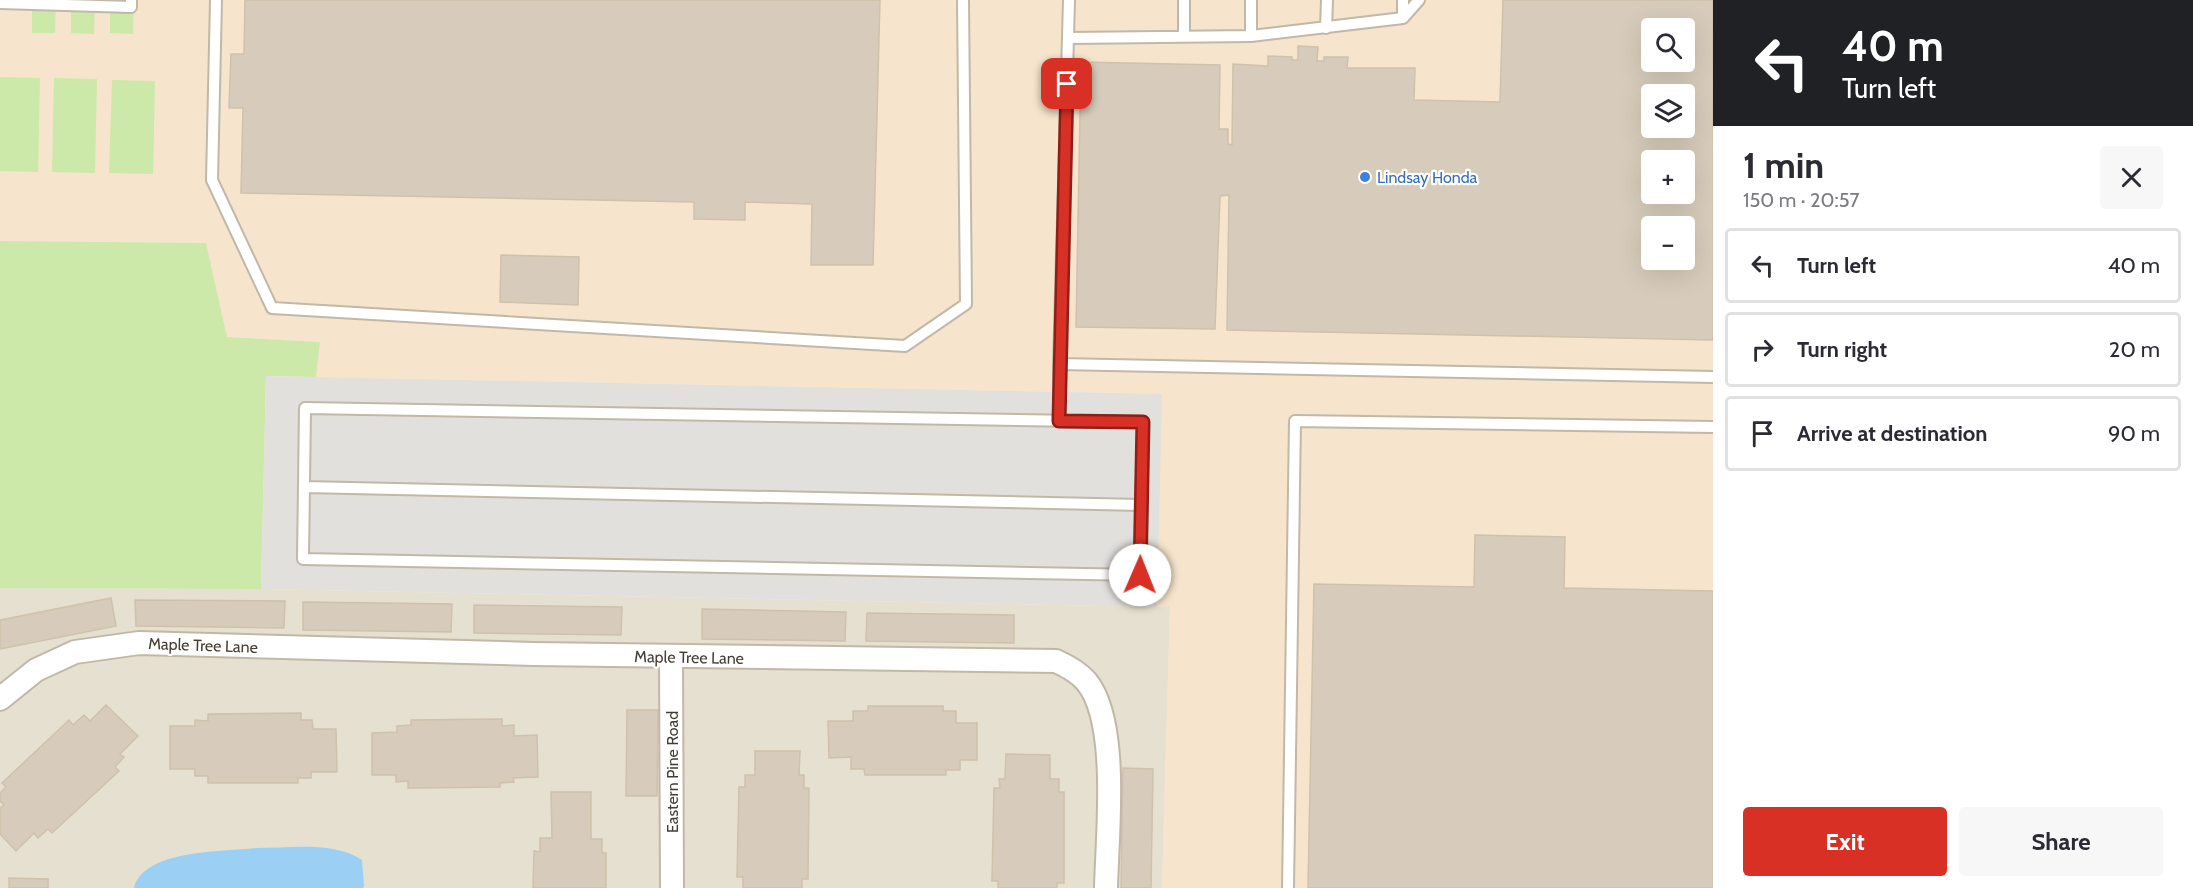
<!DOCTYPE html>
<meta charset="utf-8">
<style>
:root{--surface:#fff;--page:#f7f7f7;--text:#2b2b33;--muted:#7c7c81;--line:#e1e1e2;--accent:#d93025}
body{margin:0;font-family:Cabin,sans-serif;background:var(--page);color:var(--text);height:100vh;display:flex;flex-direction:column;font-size:22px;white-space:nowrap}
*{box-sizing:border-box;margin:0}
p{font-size:20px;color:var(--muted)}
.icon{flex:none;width:33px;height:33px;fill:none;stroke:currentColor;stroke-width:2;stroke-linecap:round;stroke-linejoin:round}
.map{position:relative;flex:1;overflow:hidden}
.panel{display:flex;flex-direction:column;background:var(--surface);width:480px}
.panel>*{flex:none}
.banner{background:#202124;color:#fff;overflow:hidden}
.fabs{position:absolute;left:1641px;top:18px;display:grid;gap:12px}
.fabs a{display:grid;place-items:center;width:54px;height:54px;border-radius:6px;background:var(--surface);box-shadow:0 6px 24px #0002;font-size:30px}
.pin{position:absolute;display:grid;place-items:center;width:51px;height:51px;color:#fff;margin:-26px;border-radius:12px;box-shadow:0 3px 9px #0006}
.me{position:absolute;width:66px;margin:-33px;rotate:1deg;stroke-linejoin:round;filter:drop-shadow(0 0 4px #0008)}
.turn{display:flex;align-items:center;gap:21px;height:126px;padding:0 30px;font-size:27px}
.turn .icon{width:78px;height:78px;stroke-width:2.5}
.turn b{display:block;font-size:42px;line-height:51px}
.round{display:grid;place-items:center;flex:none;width:63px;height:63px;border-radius:6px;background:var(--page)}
.head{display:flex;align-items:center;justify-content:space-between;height:102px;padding:0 30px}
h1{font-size:36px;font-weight:800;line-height:45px}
.primary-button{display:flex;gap:12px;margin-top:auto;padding:12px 30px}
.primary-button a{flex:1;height:69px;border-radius:6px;background:var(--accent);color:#fff;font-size:24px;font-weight:800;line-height:69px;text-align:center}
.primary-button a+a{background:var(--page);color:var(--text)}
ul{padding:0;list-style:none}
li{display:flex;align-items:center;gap:18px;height:75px;margin:0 12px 9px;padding:0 18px;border:3px solid var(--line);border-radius:6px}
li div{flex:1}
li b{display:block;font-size:22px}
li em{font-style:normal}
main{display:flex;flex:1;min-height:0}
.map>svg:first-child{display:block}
.residential{fill:#e6e0d0}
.commercial{fill:#f6e4cc;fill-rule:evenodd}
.green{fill:#cce9a9}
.parking{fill:#e2e0dc}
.water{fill:#9bcff3}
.building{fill:#d7ccbb;stroke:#cfc1ab;stroke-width:1.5;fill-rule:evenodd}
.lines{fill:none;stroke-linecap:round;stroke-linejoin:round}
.lane-casing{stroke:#c1b8a8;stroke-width:14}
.street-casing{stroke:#c1b8a8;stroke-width:26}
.lane{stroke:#fff;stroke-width:10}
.street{stroke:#fff;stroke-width:22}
.route-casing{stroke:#8d1f18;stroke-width:15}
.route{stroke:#d93025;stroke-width:10}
.shop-dot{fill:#3f7fe0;stroke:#fff;stroke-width:2}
.labels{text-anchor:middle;stroke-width:4.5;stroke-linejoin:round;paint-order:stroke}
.shop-label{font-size:16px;fill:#366cbe;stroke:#fff;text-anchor:start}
.street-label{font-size:16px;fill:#443d33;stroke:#fff}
</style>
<main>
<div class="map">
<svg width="1713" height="888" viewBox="0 0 1713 888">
<rect width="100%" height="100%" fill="#f2eee3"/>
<path class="residential" d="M0,588l261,1 896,18 13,-2 -8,283h-1162z"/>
<path class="commercial" d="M0,0h1713v888h-551l8,-282 -13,1 4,-213 -845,-17 4,-35 -93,-5 -21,-94 -206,-2zM1652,28h32v34h-32zM1652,94h32v34h-32zM1652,160h32v34h-32zM1652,226h32v34h-32z"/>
<path class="green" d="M32,0h24l-1,33h-23z
M71,0h24l-1,34 -23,-1z
M110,0h24l-1,34 -23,-1z
M0,77l40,1 -2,94 -38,-1z
M54,78l43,1 -2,94 -43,-1z
M112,80l43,1 -2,93 -44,-1z
M0,241l206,2 21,94 93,5 -4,35 -50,-1 -5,213 -261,-1z"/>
<path class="parking" d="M266,376l896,18 -5,213 -896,-18z"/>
<path class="water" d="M257,848c34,0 76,-7 105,12l2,26 -1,2h-229c10,-39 91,-36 123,-40z"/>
<path class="building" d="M245,0h635l-7,265h-62l1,-61 -67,-2v18l-51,-1v-17l-453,-9 2,-85h-14l2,-54h13z
M1503,0h210v340l-486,-10 2,-135 -9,1 -5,133 -139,-2 5,-265 139,3 -1,64h9v15l4,1 1,-81 35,2v-10l24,1v3h6v-14l20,1 -1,14h7v-4h24l-1,11h68l-1,32 86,2zM1652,28h32v34h-32zM1652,94h32v34h-32zM1652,160h32v34h-32zM1652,226h32v34h-32z
M501,255l78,2 -1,48 -78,-3z
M1475,535l90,2 -1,51 149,3v297h-405l6,-304 160,3z
M111,598l5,28 -116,23v-29z
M135,600l150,1 -1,27 -148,-2z
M303,602l149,2 -1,28 -148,-2z
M474,605l148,2 -1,28 -147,-2z
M702,609l144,3 -1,29 -143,-2z
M867,613l147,2v28l-148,-2z
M106,705l32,31 -18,18 4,3 -9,10 4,4 -67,62 -4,-4 -10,9 -4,-5 -18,18 -16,-17v-26l4,-3 -4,-4v-8l6,-6 -4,-4 67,-63 4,5 11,-10 6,6z
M868,706h75v5h13v12h21v37h-17v10h-14v5h-81l-1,-6h-13v-12l-22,1 -1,-37h25v-10h15z
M627,710h31l-1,86h-31z
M301,713v7h11l1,9h23l1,43h-26v6h-13v5h-90v-7h-13v-7h-25v-43h25v-6l13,1v-7z
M502,719v7l12,-1v11l23,-1 1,42 -25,1 1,4 -14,1v4l-92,1v-7l-12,1v-7h-24v-42l25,-1v-6l14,-1v-5z
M755,751h45l-1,24h5v13h5l-1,91h-6v9h-59v-11h-6l2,-90h6v-12h10z
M1006,754l44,1v24h9v13h5v91h-7v5h-59v-7h-6l2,-93h6l-1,-9h6z
M1123,768l30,1 -2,119h-30z
M551,792h40v47h11v14h4v35h-73l1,-37 6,1v-14h12z
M9,878l39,1v9h-39z"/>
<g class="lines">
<g class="lane-casing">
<path id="lane" d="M216,0l-4,180 60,128 633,38 61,-42 -3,-304
M1069,0l-10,364 654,13
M0,3l131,4v-7
M1403,18v-18
M1326,28l1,-28
M1184,35v-35
M1251,36v-36
M1069,38l182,-2 152,-18 16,-18
M305,408l838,14 -3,153 -837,-16z
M1059,421v-57
M304,487l837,18
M1288,888l7,-467 418,6"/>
</g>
<g class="street-casing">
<path id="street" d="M671,657l1,231
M0,699l36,-29 39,-18 64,-9 395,11 522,7c11,5 22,11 30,20 34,40 21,155 20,207"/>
</g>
<use href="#lane" class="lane"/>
<use href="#street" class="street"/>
</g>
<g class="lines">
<g class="route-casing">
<path id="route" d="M1067,84l-8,337 84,1 -3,153"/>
</g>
<use href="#route" class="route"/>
</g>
<circle class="shop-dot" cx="1365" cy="177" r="6"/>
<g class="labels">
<g class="shop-label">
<text x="1377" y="183">Lindsay Honda</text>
</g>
<g class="street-label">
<text transform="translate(203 645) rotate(2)" y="6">Maple Tree Lane</text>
<text transform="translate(689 657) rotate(1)" y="6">Maple Tree Lane</text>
<text transform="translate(672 772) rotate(-90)" y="6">Eastern Pine Road</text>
</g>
</g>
</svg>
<div class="fabs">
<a><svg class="icon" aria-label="search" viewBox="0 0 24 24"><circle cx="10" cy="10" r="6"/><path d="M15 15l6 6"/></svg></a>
<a><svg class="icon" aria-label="layers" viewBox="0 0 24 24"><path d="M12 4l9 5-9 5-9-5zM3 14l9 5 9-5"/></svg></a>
<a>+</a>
<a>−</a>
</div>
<div class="pin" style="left:1067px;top:84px;background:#d93025"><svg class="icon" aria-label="arrive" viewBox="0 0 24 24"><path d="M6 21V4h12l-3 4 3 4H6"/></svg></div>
<svg class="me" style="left:1140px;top:575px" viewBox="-20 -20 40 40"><circle r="19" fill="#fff"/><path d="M0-13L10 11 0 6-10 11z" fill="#d93025"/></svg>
</div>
<section class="panel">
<div class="banner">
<div class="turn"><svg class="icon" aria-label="left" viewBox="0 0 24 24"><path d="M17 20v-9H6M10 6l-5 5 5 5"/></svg><div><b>40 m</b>Turn left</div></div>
</div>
<div class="head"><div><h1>1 min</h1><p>150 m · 20:57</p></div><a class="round"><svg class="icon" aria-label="close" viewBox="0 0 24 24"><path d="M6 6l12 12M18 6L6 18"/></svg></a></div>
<ul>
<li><svg class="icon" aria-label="left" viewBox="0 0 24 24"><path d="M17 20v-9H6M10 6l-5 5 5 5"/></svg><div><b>Turn left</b></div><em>40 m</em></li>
<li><svg class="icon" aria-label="right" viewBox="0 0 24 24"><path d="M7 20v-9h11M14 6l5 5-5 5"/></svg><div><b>Turn right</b></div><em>20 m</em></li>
<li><svg class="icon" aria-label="arrive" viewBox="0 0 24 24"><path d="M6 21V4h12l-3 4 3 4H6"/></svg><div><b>Arrive at destination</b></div><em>90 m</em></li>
</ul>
<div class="primary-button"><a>Exit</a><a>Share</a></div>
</section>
</main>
